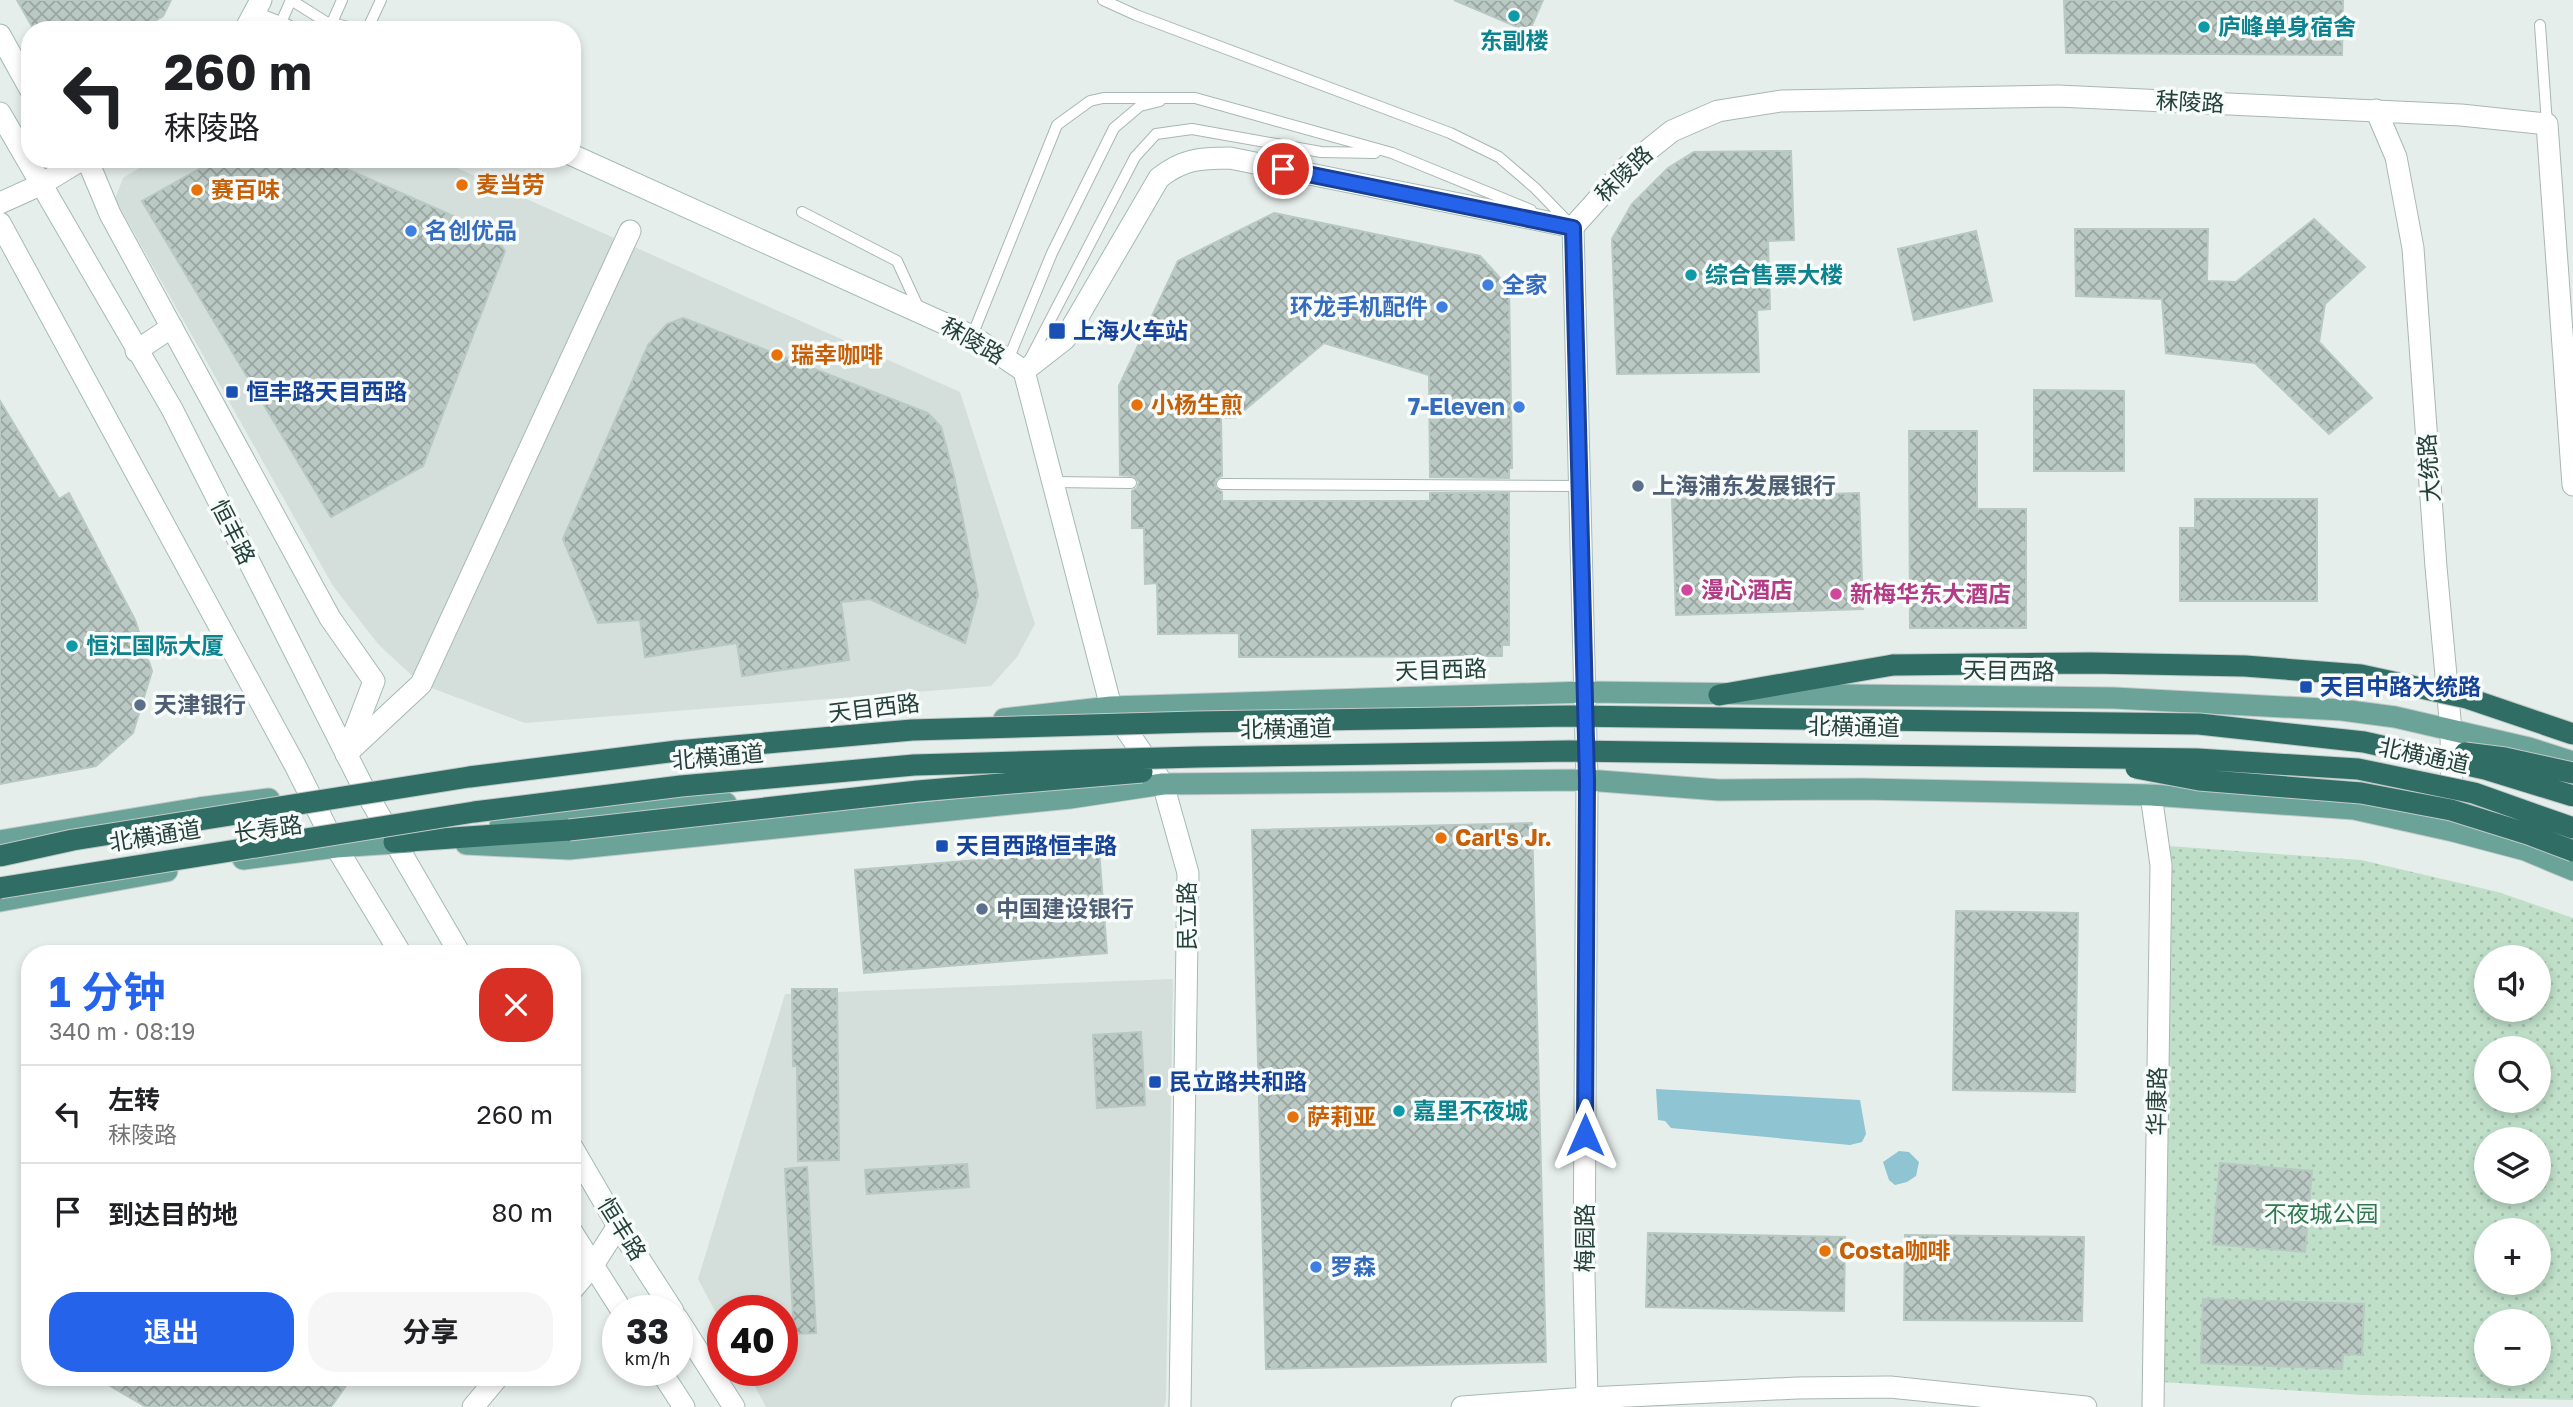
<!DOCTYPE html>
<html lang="zh">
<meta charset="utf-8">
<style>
:root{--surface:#fff;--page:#f6f6f6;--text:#202124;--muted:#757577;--line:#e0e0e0;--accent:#2563eb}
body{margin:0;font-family:"Golos Text","Noto Sans SC",sans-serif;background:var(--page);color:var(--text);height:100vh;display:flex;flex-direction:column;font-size:26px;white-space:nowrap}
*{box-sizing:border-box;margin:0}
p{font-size:23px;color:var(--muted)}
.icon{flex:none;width:38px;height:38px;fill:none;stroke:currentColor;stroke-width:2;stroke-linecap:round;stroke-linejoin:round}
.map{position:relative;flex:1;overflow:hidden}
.panel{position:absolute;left:21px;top:945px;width:560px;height:441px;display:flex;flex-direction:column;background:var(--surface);border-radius:28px;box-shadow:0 4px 10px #0003}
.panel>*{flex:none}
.guide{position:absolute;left:21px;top:21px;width:560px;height:147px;border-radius:28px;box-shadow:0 4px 10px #0003;background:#fff;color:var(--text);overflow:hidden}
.fabs{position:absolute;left:2474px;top:945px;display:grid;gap:14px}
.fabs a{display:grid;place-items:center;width:77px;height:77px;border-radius:50%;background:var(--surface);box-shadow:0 4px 10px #0003;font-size:35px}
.speed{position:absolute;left:602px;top:1295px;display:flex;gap:14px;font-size:35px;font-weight:700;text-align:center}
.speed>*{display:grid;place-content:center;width:91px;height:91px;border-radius:50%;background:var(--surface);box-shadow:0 4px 10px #0003;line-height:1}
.speed small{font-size:18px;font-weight:400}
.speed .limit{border:10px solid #d22;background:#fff;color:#111}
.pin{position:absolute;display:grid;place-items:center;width:60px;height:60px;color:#fff;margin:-30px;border:4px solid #fff;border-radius:50%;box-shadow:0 2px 7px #0007}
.me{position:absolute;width:77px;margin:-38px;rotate:0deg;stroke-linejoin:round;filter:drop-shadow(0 0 5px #0008)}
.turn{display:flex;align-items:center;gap:24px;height:147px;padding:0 28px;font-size:32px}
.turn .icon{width:91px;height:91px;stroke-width:2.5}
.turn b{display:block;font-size:49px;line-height:60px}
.round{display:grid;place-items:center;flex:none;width:74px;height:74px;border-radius:28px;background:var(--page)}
.head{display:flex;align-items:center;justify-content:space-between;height:119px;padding:0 28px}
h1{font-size:42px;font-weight:700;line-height:52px;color:var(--accent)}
.button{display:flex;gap:14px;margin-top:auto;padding:14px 28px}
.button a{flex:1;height:80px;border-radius:28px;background:var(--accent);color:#fff;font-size:28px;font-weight:700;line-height:80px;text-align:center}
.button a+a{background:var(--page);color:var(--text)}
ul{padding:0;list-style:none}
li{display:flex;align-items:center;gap:21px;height:98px;padding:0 28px;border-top:2px solid var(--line)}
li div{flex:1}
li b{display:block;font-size:26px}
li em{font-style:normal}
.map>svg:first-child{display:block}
.built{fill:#d4deda}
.park{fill:url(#park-dots);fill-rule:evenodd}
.water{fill:#8fc4d2}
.building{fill:url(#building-cross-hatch);stroke:#b8c8c2;stroke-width:2}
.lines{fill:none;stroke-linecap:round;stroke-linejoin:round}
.lane-casing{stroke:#a8b7b3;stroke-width:12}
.street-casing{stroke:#a8b7b3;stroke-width:23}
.secondary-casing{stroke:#a4bab4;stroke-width:23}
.primary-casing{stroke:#c2cac8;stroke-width:23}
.highway-casing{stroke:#c2cac8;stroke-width:23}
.lane{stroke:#fff;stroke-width:10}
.street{stroke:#fff;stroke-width:21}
.secondary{stroke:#fff;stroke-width:21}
.primary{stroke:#6ba398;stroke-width:21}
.highway{stroke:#306d64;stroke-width:21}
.highway-bridge-casing{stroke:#c2cac8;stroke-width:23;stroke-linecap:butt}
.highway-bridge{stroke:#306d64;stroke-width:21}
.route-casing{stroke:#184099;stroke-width:18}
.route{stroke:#2563eb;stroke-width:12}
.culture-dot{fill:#0f9aa8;stroke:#f7fbf9;stroke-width:2.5}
.food-dot{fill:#e8710a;stroke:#f7fbf9;stroke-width:2.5}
.shop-dot{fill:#3f7fe0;stroke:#f7fbf9;stroke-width:2.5}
.transit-dot{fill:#1a4fb4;stroke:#f7fbf9;stroke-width:2.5}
.service-dot{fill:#5c6f8a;stroke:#f7fbf9;stroke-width:2.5}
.hotel-dot{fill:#d1479c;stroke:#f7fbf9;stroke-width:2.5}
.labels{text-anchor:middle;stroke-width:7;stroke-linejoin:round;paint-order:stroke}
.culture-label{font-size:23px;font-weight:bold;fill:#0d838f;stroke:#f7fbf9;text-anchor:start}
.street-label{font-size:23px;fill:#24413b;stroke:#f7fbf9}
.food-label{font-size:23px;font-weight:bold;fill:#c56008;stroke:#f7fbf9;text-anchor:start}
.shop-label{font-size:23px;font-weight:bold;fill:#366cbe;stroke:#f7fbf9;text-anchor:start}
.transit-label{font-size:23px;font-weight:bold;fill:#164399;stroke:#f7fbf9;text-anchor:start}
.service-label{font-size:23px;font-weight:bold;fill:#4e5e75;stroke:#f7fbf9;text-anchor:start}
.hotel-label{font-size:23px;font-weight:bold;fill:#b23c85;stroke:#f7fbf9;text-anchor:start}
.park-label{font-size:23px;fill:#2f784f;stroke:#f7fbf9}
</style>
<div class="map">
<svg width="2573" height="1407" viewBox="0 0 2573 1407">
<defs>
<pattern id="park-dots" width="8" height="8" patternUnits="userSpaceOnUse" patternTransform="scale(1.75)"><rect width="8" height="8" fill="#bfdfc9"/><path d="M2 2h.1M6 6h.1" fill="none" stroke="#a4c1ae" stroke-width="1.8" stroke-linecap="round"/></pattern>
<pattern id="building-cross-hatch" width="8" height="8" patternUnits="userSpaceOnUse" patternTransform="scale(1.75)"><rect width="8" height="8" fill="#bbc9c4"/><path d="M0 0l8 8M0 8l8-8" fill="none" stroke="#98a5a0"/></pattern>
</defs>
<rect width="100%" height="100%" fill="#e6eeeb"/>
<path class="built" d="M154,159h283l523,233 75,232 -18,33 -26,29 -466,37 -104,-39 -43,-40 -45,-58 -218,-387 8,-21z
M1173,979l-7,421 -2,7h-398l-20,-37h36v-59h-59v15l-25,-47 87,-285z"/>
<path class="park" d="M2169,846l192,14 137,32 75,26v482l-211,-5 -215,-14zM2487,957h52v53h-52zM2487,1048h52v53h-52zM2487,1139h52v53h-52zM2487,1230h52v53h-52zM2487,1321h52v53h-52z"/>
<path class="water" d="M1656,1089l204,11 6,34 -4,8 -12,3 -179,-17 -6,-7 -7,-1z
M1899,1151l10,1 10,10 -3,14 -9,6 -12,3 -6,-5 -6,-18z"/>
<path class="building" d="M17,0h154l-8,16 -23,14h-106z
M1454,0h89l-14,32z
M2064,0h279l-1,55 -276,-2z
M1791,151l3,89 -26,1 2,68 -13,1 2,62 -142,2 -5,-135 20,-35 36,-36 26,-16z
M217,159h107l168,74 13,18 -82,215 -92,51 -189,-316z
M1274,213l206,43 29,32 3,180h-3v10l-79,-1 -1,-102 -105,-32 -89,75h-14l1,58 -6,3 -1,8 7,5v9h208v-8h79v152h-7v11l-263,1v-24l-81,1 -1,-51 -12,1 -1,-56h-12v-37l5,-3 2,-6 -5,-6 -14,-1 -1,-89 59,-125z
M2314,219l51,48 -40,37 -6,38 53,56 -43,36 -74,-71 -89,-10 -4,-54 -86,-3 -1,-67h133l-1,52 29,1z
M1976,231l16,70 -78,19 -16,-71z
M683,318l245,95 13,14 13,49 24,119 -13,48 -95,-44 -29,3 8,58 -107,16 -5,-33 -92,14 -5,-37 -42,3 -35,-84 85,-194 19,-21z
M2034,390l90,1v80h-90z
M0,401l59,98 10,-6 66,127 17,51 -19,62 -37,33 -96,18z
M1909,431h68v78h49v119h-116z
M1859,493l4,116 -187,6 -4,-116z
M2195,499h122v102h-137v-73h15z
M1532,823l14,539 -280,7 -14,-539z
M1099,850l8,103 -243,20 -9,-103z
M1956,911l122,2 -3,179 -122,-2z
M792,989h45l2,171 -41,1 -1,-95h-4z
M1141,1032l4,73 -48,3 -4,-73z
M2220,1163l92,8 -7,81 -92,-8z
M967,1164l2,23 -102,7 -2,-24z
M807,1167l9,166 -22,1 -9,-165z
M1648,1233l197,4 -1,74 -198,-4z
M1905,1235l179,2 -2,84 -178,-1z
M2203,1299l161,5 -2,51 -19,-1 -1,15 -141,-6z
M95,1377h257l-21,30h-185z"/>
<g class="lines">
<g class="lane-casing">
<path id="lane" d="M291,0l35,22 37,8
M1103,0l33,15 314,118 49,24 36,31 34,35
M2540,25l7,99
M279,27l12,-27
M330,27l12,-27
M367,30l14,-30
M802,212l95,49 23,50
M972,336l85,-211 33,-24 13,-3h92l197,55 139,57
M1030,359l105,-202 21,-23 36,-5 129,23 54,1
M1008,360l44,-107 62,-125 26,-22 20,-5
M1053,482l78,1
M1222,484l358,2"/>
</g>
<g class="street-casing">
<path id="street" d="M2376,110l20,47 17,91 23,319 15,163 1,74
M1573,227l54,-60 45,-36 46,-20 63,-10 277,-5 403,19 86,9 26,361
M346,754l75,-70 209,-453
M2151,795l10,70 -8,542
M572,1290l21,-25 25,-39
M1587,1398l210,-10 93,-1 196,20
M473,1407l25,-30"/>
</g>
<g class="secondary-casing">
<path id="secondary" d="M253,17l33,13
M245,30l16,-30
M0,35l30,54
M0,113l172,296 192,380 96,165
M572,155l400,181 52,35
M87,159l23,55 220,404 44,63 -28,73
M0,203l40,-18 43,-26
M0,223l296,544 40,80 65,107
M136,351l36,-24
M1024,371l41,-32 94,-161c24,-19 41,-20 71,-20l343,69 14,553 -3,494 3,124 7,9
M1024,371l87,336 52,77 25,89 -8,534
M572,1147l46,79 55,85
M572,1232l50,79
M677,1318l57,89
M660,1370l24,37
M1462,1407l125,-9"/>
</g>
<g class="primary-casing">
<path id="primary" d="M1004,719l107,-12 474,-15 529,6 228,12 53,7 134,31 44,14
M500,826l64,-9 162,-14
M0,841l199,-33 70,-9
M466,844l103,5 501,-51 93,-14 424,-4 132,10 143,-1 289,6 203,14 99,22 72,19 48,20
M243,859l93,-12 74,-5
M0,901l167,-30"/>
</g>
<g class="highway-casing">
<path id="highway" d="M1719,695l174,-30
M394,842l175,-12"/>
</g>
<use href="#lane" class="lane"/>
<use href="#street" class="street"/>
<use href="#secondary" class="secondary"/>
<use href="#primary" class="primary"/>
<use href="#highway" class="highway"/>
<g class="highway-bridge-casing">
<path id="highway-bridge" d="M1893,665l198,-2 154,3 116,9 106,23 106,36
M2465,753l40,5 68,15
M2136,768l63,12 162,13 90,17 77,24 45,17
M569,830l349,-39 224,-19
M0,856l73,-16 396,-63 208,-26 235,-21 284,-8 373,-6 630,8 165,18 121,27 88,27
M0,888l474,-76 207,-26 233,-21 283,-8 372,-6 628,8 161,10 116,24 99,35"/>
</g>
<use href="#highway-bridge" class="highway-bridge"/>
</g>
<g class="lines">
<g class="route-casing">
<path id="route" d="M1283,169l290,59 14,552 -2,355"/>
</g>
<use href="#route" class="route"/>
</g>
<g class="culture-dot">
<circle cx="1514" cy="16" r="7"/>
<circle cx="2204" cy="27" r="7"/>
<circle cx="1691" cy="275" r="7"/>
<circle cx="72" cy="646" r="7"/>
<circle cx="1399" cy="1111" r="7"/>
</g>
<g class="food-dot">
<circle cx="462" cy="185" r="7"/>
<circle cx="197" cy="190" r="7"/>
<circle cx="777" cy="355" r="7"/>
<circle cx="1137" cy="405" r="7"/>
<circle cx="1441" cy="838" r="7"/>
<circle cx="1293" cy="1117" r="7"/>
<circle cx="1825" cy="1251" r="7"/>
</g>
<g class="shop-dot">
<circle cx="411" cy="231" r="7"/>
<circle cx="1488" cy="285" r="7"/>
<circle cx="1442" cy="307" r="7"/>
<circle cx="1519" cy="407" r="7"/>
<circle cx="1316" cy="1267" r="7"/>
</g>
<g class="transit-dot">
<rect x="1048" y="322" width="18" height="18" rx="3.5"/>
<rect x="225" y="385" width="14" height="14" rx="3.5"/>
<rect x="2299" y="680" width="14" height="14" rx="3.5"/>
<rect x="935" y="839" width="14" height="14" rx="3.5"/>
<rect x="1148" y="1075" width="14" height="14" rx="3.5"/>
</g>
<g class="service-dot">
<circle cx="1638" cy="486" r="7"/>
<circle cx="140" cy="705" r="7"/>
<circle cx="982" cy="909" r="7"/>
</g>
<g class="hotel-dot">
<circle cx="1687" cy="590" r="7"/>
<circle cx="1836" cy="594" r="7"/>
</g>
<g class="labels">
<g class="culture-label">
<text x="2218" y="35">庐峰单身宿舍</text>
<text x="1514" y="49" text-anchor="middle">东副楼</text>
<text x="1705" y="283">综合售票大楼</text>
<text x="86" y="654">恒汇国际大厦</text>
<text x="1413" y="1119">嘉里不夜城</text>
</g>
<g class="street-label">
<text transform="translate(2190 102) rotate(3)" y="8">秣陵路</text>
<text transform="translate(1624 174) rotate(-44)" y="8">秣陵路</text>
<text transform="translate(973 341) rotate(30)" y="8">秣陵路</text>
<text transform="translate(2429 468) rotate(-94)" y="8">大统路</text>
<text transform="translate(233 532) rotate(63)" y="8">恒丰路</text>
<text transform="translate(1441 670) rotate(-2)" y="8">天目西路</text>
<text transform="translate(2009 671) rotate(1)" y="8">天目西路</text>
<text transform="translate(874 708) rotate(-7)" y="8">天目西路</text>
<text transform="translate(1854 727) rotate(1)" y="8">北横通道</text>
<text transform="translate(1286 729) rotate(-1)" y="8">北横通道</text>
<text transform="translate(2424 756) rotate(12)" y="8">北横通道</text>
<text transform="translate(718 757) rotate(-5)" y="8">北横通道</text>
<text transform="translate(268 829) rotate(-8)" y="8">长寿路</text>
<text transform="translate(155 836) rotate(-9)" y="8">北横通道</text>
<text transform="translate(1187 916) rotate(-90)" y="8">民立路</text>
<text transform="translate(2157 1101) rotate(-89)" y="8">华康路</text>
<text transform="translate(622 1229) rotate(58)" y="8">恒丰路</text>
<text transform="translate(1585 1238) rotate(-90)" y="8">梅园路</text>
</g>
<g class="food-label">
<text x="476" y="193">麦当劳</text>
<text x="211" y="198">赛百味</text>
<text x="791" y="363">瑞幸咖啡</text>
<text x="1151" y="413">小杨生煎</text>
<text x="1455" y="846">Carl's Jr.</text>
<text x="1307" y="1125">萨莉亚</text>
<text x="1839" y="1259">Costa咖啡</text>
</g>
<g class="shop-label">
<text x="425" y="239">名创优品</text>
<text x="1502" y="293">全家</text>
<text x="1428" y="315" text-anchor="end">环龙手机配件</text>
<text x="1505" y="415" text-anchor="end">7-Eleven</text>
<text x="1330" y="1275">罗森</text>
</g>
<g class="transit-label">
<text x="1073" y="339">上海火车站</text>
<text x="246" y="400">恒丰路天目西路</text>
<text x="2320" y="695">天目中路大统路</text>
<text x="956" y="854">天目西路恒丰路</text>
<text x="1169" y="1090">民立路共和路</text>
</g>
<g class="service-label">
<text x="1652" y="494">上海浦东发展银行</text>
<text x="154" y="713">天津银行</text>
<text x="996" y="917">中国建设银行</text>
</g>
<g class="hotel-label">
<text x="1701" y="598">漫心酒店</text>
<text x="1850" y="602">新梅华东大酒店</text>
</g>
<g class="park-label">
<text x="2321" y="1222">不夜城公园</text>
</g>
</g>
</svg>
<div class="fabs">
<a><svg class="icon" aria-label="sound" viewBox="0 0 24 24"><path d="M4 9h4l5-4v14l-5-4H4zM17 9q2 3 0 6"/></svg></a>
<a><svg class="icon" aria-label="search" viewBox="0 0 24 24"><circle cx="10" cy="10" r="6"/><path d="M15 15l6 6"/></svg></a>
<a><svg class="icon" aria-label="layers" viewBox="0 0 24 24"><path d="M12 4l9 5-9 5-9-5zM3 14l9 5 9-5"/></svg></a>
<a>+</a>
<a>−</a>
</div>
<div class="speed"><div>33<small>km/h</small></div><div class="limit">40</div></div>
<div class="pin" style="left:1283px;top:169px;background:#d93025"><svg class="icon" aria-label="arrive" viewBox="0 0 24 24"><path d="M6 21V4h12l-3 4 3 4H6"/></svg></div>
<svg class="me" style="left:1585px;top:1135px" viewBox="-20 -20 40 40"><path d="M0-17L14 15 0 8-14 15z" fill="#2563eb" stroke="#fff" stroke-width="4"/></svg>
<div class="guide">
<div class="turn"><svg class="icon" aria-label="left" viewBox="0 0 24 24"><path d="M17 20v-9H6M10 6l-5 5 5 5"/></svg><div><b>260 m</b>秣陵路</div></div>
</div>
<section class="panel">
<div class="head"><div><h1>1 分钟</h1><p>340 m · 08:19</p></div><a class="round" style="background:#d93025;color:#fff"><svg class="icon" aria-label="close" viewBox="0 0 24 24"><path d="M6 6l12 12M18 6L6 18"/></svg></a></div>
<ul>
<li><svg class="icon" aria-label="left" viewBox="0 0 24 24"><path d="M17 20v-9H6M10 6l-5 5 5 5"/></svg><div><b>左转</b><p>秣陵路</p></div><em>260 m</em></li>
<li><svg class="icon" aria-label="arrive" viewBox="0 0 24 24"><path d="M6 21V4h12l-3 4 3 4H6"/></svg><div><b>到达目的地</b></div><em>80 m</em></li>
</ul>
<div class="button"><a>退出</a><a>分享</a></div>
</section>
</div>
